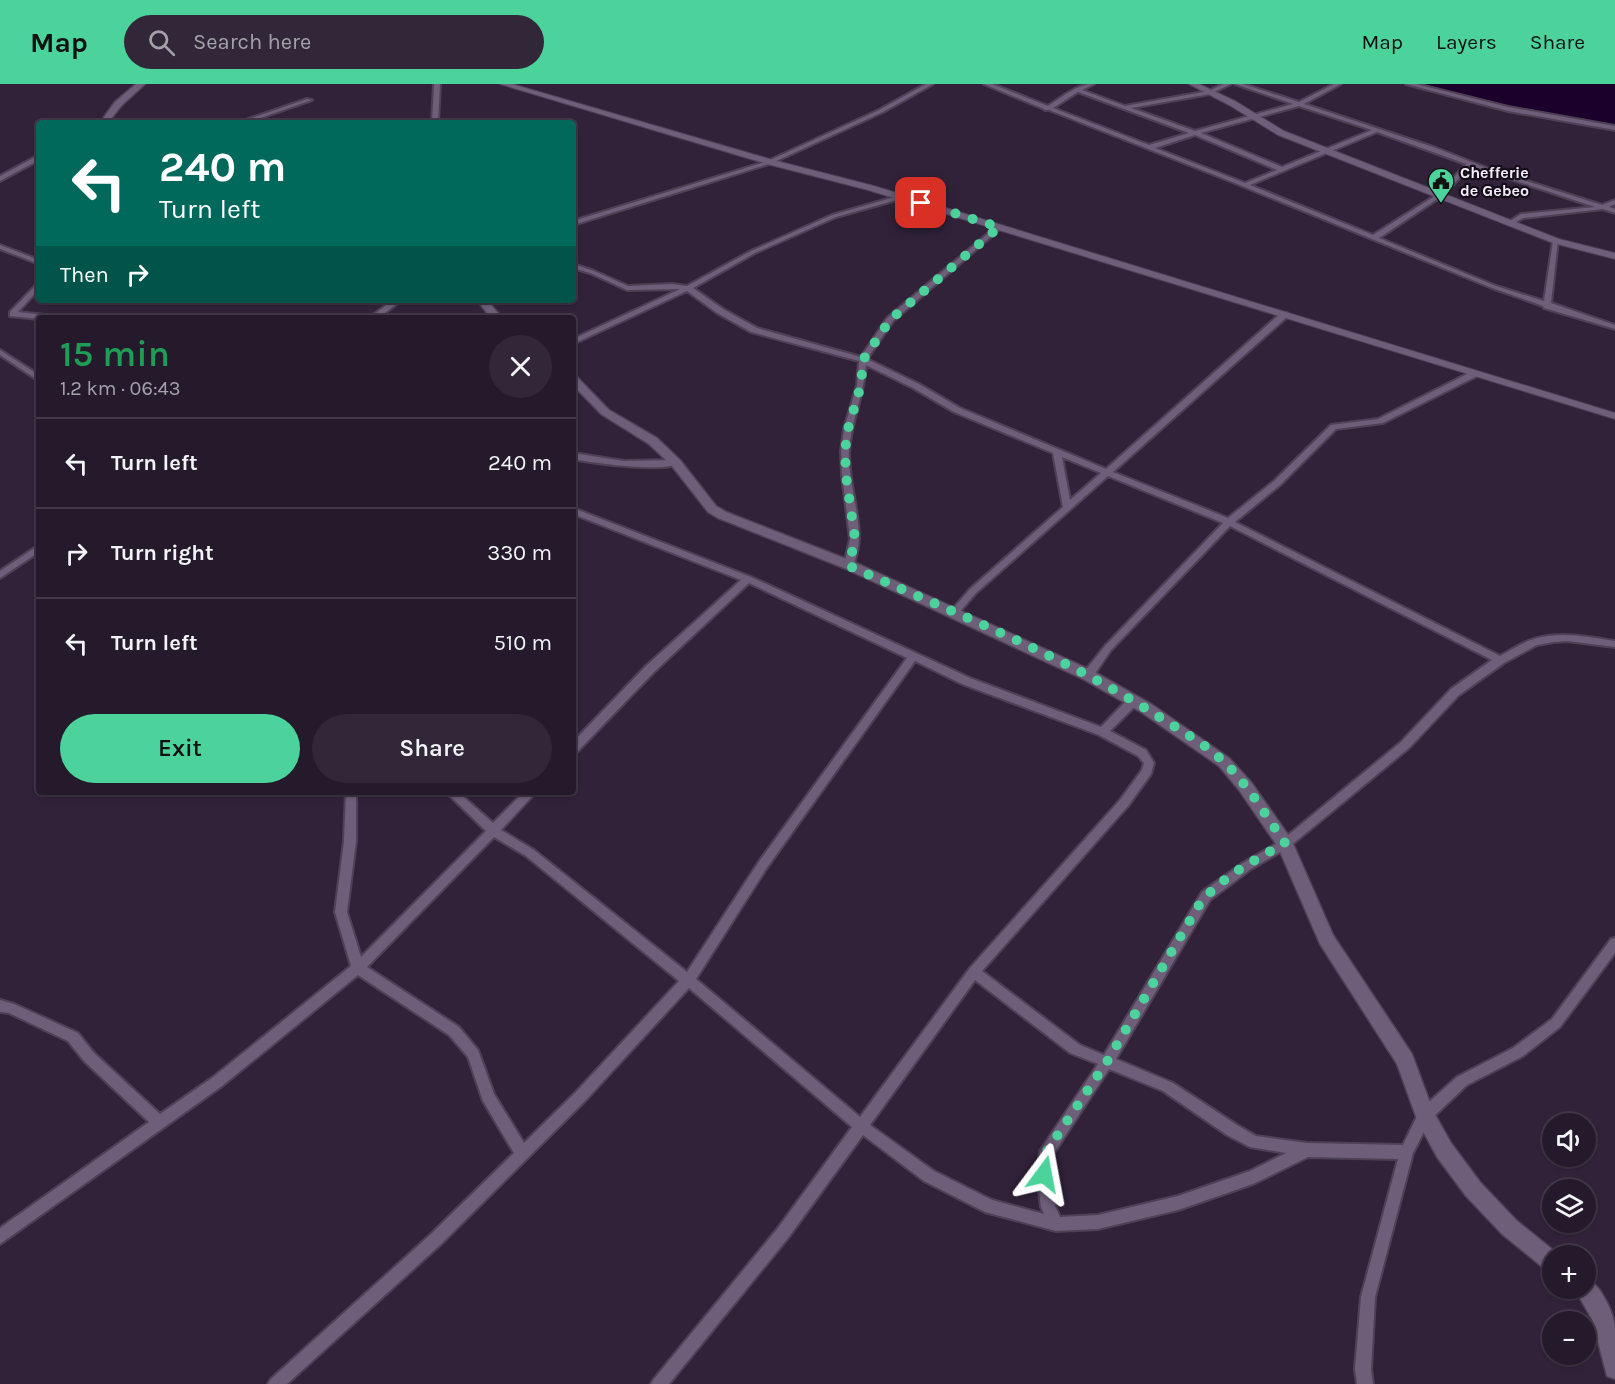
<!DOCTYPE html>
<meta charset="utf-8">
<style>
:root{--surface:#251a2c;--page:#312738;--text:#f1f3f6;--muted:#a3a1a9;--line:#423848;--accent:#4cd39b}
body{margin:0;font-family:Karla,sans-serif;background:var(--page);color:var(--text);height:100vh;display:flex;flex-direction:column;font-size:22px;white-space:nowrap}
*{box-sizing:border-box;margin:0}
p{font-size:20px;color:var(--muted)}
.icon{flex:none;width:33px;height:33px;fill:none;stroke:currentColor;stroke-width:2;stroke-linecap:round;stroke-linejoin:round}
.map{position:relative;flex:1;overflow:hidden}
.panel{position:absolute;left:36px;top:231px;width:540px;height:480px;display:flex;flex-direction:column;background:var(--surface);border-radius:6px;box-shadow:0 2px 4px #0004,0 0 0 2px var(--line)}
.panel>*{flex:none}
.top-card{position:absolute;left:36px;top:36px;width:540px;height:183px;border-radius:6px;box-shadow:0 2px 4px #0004,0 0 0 2px var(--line);background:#00695c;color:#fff;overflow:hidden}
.fabs{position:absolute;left:1542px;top:1029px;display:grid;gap:12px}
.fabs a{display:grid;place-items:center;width:54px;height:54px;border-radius:50%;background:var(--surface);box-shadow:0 2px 4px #0004,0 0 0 2px var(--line);font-size:30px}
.pin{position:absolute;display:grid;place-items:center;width:51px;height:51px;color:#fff;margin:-26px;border-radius:12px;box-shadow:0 3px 9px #0006}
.me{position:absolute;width:66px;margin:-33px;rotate:13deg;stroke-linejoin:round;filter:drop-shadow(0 0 4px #0008)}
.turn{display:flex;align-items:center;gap:21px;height:126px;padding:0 24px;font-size:27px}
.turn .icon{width:78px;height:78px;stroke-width:2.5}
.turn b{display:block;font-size:42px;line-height:51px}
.then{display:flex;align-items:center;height:57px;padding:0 24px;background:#0003;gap:12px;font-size:22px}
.round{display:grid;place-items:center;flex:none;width:63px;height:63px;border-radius:32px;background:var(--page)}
.overview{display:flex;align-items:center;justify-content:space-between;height:102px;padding:0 24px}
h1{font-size:36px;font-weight:600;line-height:45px;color:#1e9e55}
.action{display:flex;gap:12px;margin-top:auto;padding:12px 24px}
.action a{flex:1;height:69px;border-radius:36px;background:var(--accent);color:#111;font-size:24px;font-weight:600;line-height:69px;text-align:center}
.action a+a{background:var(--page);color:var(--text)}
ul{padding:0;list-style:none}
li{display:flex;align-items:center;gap:18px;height:90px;padding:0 24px;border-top:2px solid var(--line)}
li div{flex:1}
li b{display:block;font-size:22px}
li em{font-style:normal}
header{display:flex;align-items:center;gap:36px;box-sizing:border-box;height:84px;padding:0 30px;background:var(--accent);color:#111}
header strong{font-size:28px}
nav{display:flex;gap:33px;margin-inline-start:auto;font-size:21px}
.search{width:420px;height:54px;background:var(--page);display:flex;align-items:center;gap:15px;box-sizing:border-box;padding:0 21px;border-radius:33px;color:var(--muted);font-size:22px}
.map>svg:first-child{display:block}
.water{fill:#1c002c}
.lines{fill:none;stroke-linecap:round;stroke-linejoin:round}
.minor-casing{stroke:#4e4156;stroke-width:4}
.tertiary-casing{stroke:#4e4156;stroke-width:2}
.secondary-casing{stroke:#4e4156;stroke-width:3}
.minor{fill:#6e5e79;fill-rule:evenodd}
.tertiary{fill:#6e5e79;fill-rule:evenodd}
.secondary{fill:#6e5e79;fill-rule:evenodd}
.route{stroke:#4cd39b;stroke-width:10;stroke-dasharray:0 18}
.labels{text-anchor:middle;stroke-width:4.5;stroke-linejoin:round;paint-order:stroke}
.far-poi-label{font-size:16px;font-weight:bold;fill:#f6ecfc;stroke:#150f19;text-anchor:start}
</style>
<header>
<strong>Map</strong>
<div class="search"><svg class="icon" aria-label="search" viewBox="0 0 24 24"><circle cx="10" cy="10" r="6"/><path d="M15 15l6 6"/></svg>Search here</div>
<nav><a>Map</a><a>Layers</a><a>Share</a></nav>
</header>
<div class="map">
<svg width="1615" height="1300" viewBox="0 0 1615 1300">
<rect width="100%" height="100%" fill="#31223a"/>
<path class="water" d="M1422,0h193v41l-124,-23z"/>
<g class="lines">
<g class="minor-casing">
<path id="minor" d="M434,0h6l-2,39h-6z
M926,0h7l-50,28 -111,51 -199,62v-4l195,-60 111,-51z
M984,0h8l56,22c14,-9 29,-22 46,-22l-12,6 43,16 84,-15 14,-7h8l-21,10 -79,14 64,23 98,-27 -58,-20h8l56,18 35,-18h7l-37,20 132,44 56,22 110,35 13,-5v4l-6,3 6,2v4l-12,-4 -80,9 -12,7 -3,-2 1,-1 12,-8 74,-7 -124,-41 -29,30 -63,42 117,48 48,15 9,-60 5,-1 -7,63 64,22v4l-71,-21 -1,-2 -51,-18 -262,-107 -181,-71h-4l-1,-1zM1078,8l111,41 -40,12 -96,-37zM1299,22l73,24 -90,37 -81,-34zM1377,48l89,32 -28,30 -65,41 -123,-50zM1195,51l82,35 -32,13 -90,-35z
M1406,0h10l92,23 107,19v4l-107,-19z
M307,15l5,1 -66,23h-9z
M39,71v5l-39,21v-5z
M902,111l3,2 -1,1 -68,19 -81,36 -62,35 30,21 34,19 104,29 26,-39 110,-92h4v2l-108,93 -26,38 52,25 41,24 146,61 175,-156h6v4l-174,155 115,46 46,-37 57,-56 47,-6 93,-47h6v4l-94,47 -47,6 -56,56 -45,37 265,134c11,-6 23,-14 34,-17 27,-8 54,-2 81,2v6l-48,-6 -13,1 -17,3 -33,18 -45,32 -50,53 -120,99 -38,22 -41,31 -94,159 57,24 64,42 19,11 51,7 96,2 17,-35 37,-33 56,-29 39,-29 59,-80 4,-1v15l-55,74 -37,29 -56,29 -37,35 -17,33 -38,144 -4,72 2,15h-16l-2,-15 6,-72 37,-138 -90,-2 -55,27 -75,26 -80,19 -42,2 -71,-19 -61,-31 -61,-46 -75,103 -119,146h-18l3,-5 124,-151 74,-101 -163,-139 -104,113 -145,144 -153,139h-19l3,-5 159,-144 84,-82 -31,-52 -15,-44 -19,-22 -91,-60 -136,111 -222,158v-16l149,-106 -65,-61 -16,-20 -59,-28 -9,-1v-12l14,4 64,29 16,20 66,61 52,-36 139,-112 -16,-54 9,-71 2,-49h10v49l-9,71 14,45 125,-126 -40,-39h12l35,31 31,-31h12l-35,38 33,20 153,122 71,-109 149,-205 -158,-75 -95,89 -77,80 -4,1v-11l73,-76 95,-86 -168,-66v-6l178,69 219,101 131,49 28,-29h8l1,3 -1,3 -27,27 36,19 8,13 -3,11 -23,32 -146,165 98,74 24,10 98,-163 41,-29 38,-22 120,-99 50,-53 41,-29 -262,-134 -119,124 -19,28h-8l-1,-3 1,-3 21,-26 118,-123 -115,-47 -132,117 -19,22 -3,1 -5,-3 21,-24 93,-82 -10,-54 -99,-41 -41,-24 -47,-23c-2,30 -15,56 -17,86 -1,29 10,58 10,87 0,9 -3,18 -5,27l-5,3 -5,-3 6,-26 -8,-64 -1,-24 3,-22 13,-44 2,-24 -108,-29 -34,-19 -30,-22 -114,53v-5l107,-50 -53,1 -37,-17 -17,-5v-4l21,7 34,15 44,-2 15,2 64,-35 81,-36zM1062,373l39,16 -31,27zM915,577l47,23 137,51 39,21 6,7 -2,7 -22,30 -150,168 -110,149 -164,-138 70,-110zM494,753l32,19 153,125 -104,112 -51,50 -30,-49 -16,-44 -19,-23 -92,-60zM975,896l95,73 28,11 -58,87 -3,23 4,33 3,7 -52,-14 -58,-29 -64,-46zM1109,985l54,22 64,44 23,12 36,6 -36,18 -72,25 -80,19 -38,2 -5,-11 -4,-32 3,-21z
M0,161l39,15v4l-39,-15z
M39,199v6l-21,23 36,4 4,2 -19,1 -29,-3v-4l27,-28z
M393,216h9l-24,18h-9z
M0,266l39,25v6l-39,-26z
M573,369l51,8 52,-1 4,3c-15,10 -87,0 -107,-4z
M39,461v7l-39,26v-7z"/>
</g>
<g class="tertiary-casing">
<path id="tertiary" d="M500,0h12l261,76 101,26 741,227v6l-747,-229 -101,-26z
M1189,0h10l36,17 49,30 275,108 56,14v6l-62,-16 -275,-108 -49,-30z"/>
</g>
<g class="secondary-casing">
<path id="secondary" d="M136,0h9l-24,22 -11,14 2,3h-8l-2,-3 13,-18z
M477,216h10l15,18h-11z
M573,292l4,1 32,33 48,28 23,22 36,46 10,6 128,50 239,109 58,33 78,54 22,24 40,57 42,96 79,119 21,57 18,32 29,39 36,38 43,35 -7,1v16l-7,-3 -43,-35 -36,-38 -29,-39 -19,-35 -21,-58 -77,-120 -42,-97 -39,-57 -20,-24 -78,-54 -58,-33 -239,-111 -126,-50 -10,-6 -36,-46 -23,-22 -48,-30 -28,-29z
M1586,1194c14,6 27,33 29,48 0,17 0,36 0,53l-8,-3 -15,-57 -18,-31h12z"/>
</g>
<use href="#minor" class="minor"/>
<use href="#tertiary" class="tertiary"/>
<use href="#secondary" class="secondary"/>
</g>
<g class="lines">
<path class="route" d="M921,119l78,24 -109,93 -27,40 -2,25 -13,44 -3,22 1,25 9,63 -6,27c106,47 215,90 312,152 22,14 46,27 64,45 24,23 41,53 60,80 -30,17 -66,35 -86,62l-91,155 -61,91 -3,23"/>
</g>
<defs>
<g id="civic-pin" transform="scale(1.35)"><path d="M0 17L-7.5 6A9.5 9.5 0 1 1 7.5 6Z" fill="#4cd39b" stroke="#150f19"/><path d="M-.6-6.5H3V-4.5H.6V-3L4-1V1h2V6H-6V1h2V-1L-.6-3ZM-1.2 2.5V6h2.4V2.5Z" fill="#111"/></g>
</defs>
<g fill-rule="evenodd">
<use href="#civic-pin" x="1441" y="97"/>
</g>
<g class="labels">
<g class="far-poi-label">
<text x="1460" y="94">Chefferie<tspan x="1460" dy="18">de Gebeo</tspan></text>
</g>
</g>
</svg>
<div class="fabs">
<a><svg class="icon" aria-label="sound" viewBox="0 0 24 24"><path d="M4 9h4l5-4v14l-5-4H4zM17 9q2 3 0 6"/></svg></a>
<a><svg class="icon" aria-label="layers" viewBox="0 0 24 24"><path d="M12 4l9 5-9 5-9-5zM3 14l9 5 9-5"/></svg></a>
<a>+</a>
<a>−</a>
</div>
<div class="pin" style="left:921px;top:119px;background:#d93025"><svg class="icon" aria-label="arrive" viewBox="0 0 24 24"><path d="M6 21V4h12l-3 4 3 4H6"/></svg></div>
<svg class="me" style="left:1044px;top:1090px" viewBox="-20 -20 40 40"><path d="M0-17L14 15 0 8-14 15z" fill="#4cd39b" stroke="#fff" stroke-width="4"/></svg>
<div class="top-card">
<div class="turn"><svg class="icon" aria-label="left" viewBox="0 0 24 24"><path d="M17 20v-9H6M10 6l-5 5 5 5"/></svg><div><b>240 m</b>Turn left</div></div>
<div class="then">Then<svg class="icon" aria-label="right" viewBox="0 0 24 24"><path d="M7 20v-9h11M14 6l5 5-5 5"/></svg></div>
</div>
<section class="panel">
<div class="overview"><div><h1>15 min</h1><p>1.2 km · 06:43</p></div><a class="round"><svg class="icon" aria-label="close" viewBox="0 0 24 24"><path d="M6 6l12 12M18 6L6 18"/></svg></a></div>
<ul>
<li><svg class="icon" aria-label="left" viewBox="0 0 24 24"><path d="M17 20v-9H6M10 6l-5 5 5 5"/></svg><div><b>Turn left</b></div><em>240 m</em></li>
<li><svg class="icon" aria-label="right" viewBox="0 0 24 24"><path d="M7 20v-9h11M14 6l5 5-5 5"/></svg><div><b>Turn right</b></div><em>330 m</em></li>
<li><svg class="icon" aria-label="left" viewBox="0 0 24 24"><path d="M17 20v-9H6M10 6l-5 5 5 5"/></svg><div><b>Turn left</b></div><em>510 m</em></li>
</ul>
<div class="action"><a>Exit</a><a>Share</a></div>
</section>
</div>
